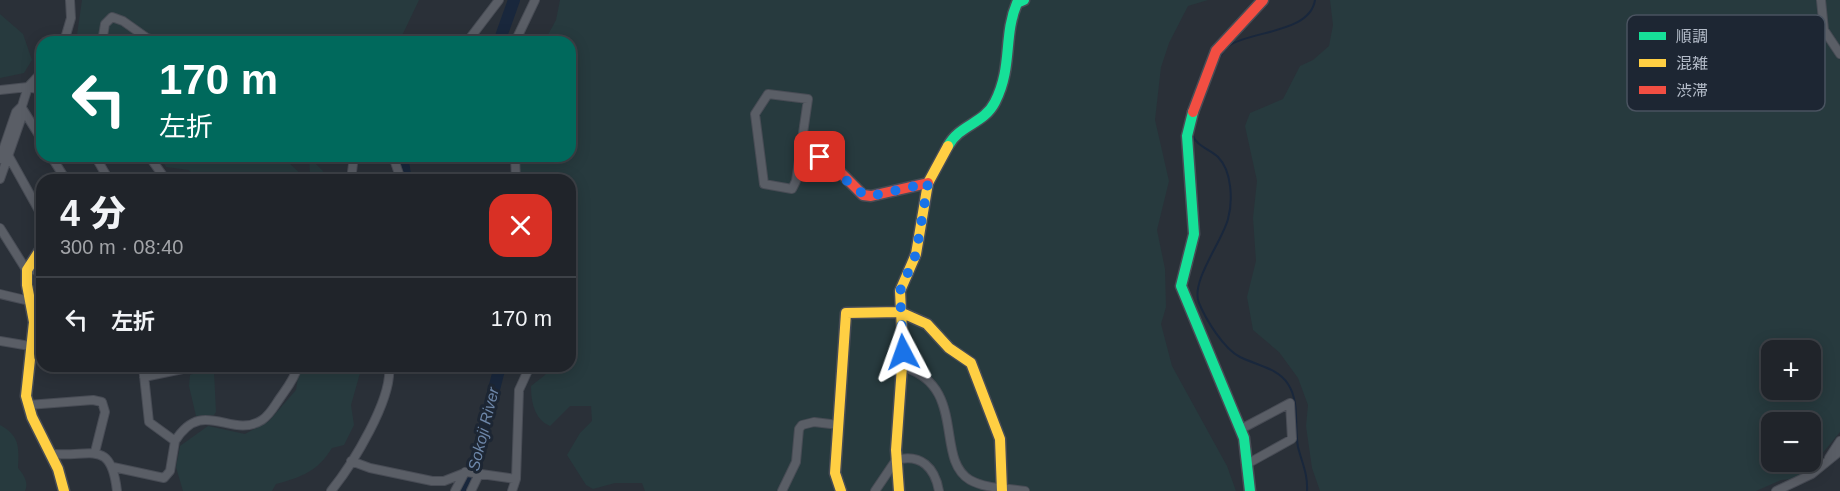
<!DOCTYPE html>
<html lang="ja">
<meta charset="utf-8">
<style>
:root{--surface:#20242a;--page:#282c32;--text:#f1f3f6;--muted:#a2a4a8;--line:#3d4147}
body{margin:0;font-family:Helvetica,"Noto Sans JP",sans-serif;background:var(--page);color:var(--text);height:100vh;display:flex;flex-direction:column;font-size:22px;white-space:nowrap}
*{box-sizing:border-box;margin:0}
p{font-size:20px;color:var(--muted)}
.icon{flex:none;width:33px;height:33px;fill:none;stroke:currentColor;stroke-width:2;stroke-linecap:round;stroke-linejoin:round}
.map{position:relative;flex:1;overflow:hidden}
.sheet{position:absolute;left:36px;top:174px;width:540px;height:198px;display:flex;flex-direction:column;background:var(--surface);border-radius:18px;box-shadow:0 3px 15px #0003,0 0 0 2px var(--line)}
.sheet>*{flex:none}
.banner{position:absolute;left:36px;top:36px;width:540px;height:126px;border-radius:18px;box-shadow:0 3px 15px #0003,0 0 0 2px var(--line);background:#00695c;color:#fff;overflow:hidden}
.buttons{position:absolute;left:1761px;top:340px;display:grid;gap:12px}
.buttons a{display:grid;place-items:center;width:60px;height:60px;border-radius:12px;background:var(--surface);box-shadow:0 3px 15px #0003,0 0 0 2px var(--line);font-size:30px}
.pin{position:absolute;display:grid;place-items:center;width:51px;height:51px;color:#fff;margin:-26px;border-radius:12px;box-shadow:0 3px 9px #0006}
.me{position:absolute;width:66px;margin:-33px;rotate:356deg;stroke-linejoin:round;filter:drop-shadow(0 0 4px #0008)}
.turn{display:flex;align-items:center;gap:21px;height:126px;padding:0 24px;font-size:27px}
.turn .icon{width:78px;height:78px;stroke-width:2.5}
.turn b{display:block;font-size:42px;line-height:51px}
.round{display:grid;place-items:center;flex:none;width:63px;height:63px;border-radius:18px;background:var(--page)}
.overview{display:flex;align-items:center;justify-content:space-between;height:102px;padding:0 24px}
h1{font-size:36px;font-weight:800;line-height:45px}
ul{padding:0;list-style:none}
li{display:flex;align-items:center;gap:18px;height:84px;padding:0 24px;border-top:2px solid var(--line)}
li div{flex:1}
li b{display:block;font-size:22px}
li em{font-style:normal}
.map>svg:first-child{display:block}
.green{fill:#273a3e;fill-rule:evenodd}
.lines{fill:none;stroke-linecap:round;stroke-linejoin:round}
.stream{stroke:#19273c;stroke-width:2}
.river{stroke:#19273c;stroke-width:12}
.street-casing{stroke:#484c55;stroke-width:10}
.fast-casing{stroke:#484c55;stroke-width:13}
.slow-casing{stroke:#484c55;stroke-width:13}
.jam-casing{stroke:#484c55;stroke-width:13}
.street{stroke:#5a5e66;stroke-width:8}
.fast{stroke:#16e098;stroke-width:10}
.slow{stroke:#ffcf43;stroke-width:10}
.jam{stroke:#f24e42;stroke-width:10}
.route{stroke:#1a73e8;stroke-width:10;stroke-dasharray:0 18}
.labels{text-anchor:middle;stroke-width:6;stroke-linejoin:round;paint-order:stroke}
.water-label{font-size:16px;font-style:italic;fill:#6d86a8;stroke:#1d2633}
.key{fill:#1d2633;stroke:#4a5360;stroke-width:1.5}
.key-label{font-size:16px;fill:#b4bcc9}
</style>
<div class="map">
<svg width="1840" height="491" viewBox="0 0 1840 491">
<rect width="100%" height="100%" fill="#2a3038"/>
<path class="green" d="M82,0h337l-20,42h-323z
M560,0h648l-20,6 -19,37 -8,24 -6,53 14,61 -12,49 8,39 1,38 -5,17 11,42 55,100 9,25h-591l-3,-8h-27l-22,6 -7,-4 -19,-30 13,-22 12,-12 -1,-15h-21l-20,20c-16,-7 -19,-25 -19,-40l14,-11 5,-9h20v-186h-50l-2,-24h52v-114h-26l12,-22z
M1330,0h510v432l-38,46 -21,2 -25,11h-436l-8,-23 -6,-42 2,-21 -10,-27 -19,-26 -26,-22 -6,-33 9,-36 -3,-43 4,-37 -12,-55 5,-13 33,-14 17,-33 13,-6 16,-14 4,-21zM1772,351h38v39h-38zM1772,423h38v39h-38z
M0,14l23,20 9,26 -8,13 -24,5z
M159,156h127l1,5 17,16 6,-2 -1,-18 14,14 -1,9h-127l-6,-10 -23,-3z
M300,366h62l-11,39 3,20 -10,20 -12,3c-14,23 -30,29 -56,36l-4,7h-89l-7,-24 4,-21 28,-20 37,8 24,-13 27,-31z
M207,368l7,3 2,41 -2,3 -18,1 -7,-30 1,-11z
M0,425c20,11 19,22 18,43 6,7 11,15 7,23h-25z"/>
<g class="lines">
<path class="stream" d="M1218,60c3,-5 6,-11 12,-15 21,-14 80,-12 85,-45
M1192,133c3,13 18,16 26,24 14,14 15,44 10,62 -6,23 -38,63 -29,84 7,17 25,46 41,54 16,8 38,11 48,27 12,18 6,42 10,63 4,16 10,27 9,44"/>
<path class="river" d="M499,42l15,-42
M402,156l4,24
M463,491l8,-12 29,-113"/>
<g class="street-casing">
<path id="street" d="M1821,0l3,30 16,24
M64,42l7,-24 -1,-18
M102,42l3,-18 7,-7 11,4 24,17 16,4
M467,42l32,-42
M515,42l20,-42
M0,90l28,-3 14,3
M768,94l40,5 -12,82 -4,8 -28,-5 -9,-70z
M22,108l20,32
M8,155l34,61
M51,156l15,24
M95,156l14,24
M149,156l17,24
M393,156l8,24
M515,156l1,24
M0,159l16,-47 6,-6
M0,179l21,-60 1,-13 6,-19 14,-15
M351,180l3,-24
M0,228l27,43 15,-2
M0,294l42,10
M0,341l42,7
M143,366l6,56 26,19c28,-45 56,-1 87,-21 8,-5 13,-15 18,-22 7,-10 15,-20 18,-32
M903,367c65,19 31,92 67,113 16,9 38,8 55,11
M144,377l53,-11
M28,405l65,-5 9,2 3,10 -10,40
M1241,429l49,-26 2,36 -45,25
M54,454c38,3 57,-15 63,37
M1829,458l11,-17
M351,461l19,7 62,13h12l23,-9 49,7
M113,467l51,11 6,-7 5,-30
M331,491c21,-26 62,-92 58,-125
M455,491l10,-19
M471,491l8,-17
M512,491l4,-12 3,-89 11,-24
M782,491l14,-29 3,-33 3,-4 12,-3 25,3
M875,491l21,-31c25,-7 39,8 43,31
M1776,491l36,-17 28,-23"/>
</g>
<g class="fast-casing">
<path id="fast" d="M1193,112l-6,24 7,98 -13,52 63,152 6,53
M948,146c12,-22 36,-22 47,-44 18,-35 8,-66 22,-99l7,-3"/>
</g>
<g class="slow-casing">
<path id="slow" d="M42,247l-15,23v15l7,37 -8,74 6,21 26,52 6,22
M841,491l-6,-18 11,-160 54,-1 27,12 22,24 22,15 29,76 2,52
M899,491l-3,-41 7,-98 -3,-61 16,-37 12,-71 20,-37"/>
</g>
<g class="jam-casing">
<path id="jam" d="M1193,112l23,-61 47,-51
M801,152l31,12 31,31 8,1 57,-13"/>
</g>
<use href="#street" class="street"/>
<use href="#fast" class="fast"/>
<use href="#slow" class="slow"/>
<use href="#jam" class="jam"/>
</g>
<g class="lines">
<path class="route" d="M820,157c17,9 32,36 51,39l57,-13 -12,71 -16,37 3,61"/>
</g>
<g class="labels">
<g class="water-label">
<text transform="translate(483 429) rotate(-76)" y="6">Sokoji River</text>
</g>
</g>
<rect x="1627" y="15" width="198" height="96" rx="9" class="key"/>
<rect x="1639" y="32" width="27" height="8" fill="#16e098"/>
<rect x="1639" y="59" width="27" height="8" fill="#ffcf43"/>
<rect x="1639" y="86" width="27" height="8" fill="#f24e42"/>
<g class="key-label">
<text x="1676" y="42">順調</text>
<text x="1676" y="69">混雑</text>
<text x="1676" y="96">渋滞</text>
</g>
</svg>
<div class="buttons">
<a>+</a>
<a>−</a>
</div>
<div class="pin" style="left:820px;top:157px;background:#d93025"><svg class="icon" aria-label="arrive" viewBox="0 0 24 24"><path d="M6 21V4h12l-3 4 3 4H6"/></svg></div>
<svg class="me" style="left:903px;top:352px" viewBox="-20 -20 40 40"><path d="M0-17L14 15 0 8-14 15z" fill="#1a73e8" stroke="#fff" stroke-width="4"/></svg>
<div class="banner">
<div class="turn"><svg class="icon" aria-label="left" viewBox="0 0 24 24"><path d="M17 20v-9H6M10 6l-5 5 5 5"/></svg><div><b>170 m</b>左折</div></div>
</div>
<section class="sheet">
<div class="overview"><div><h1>4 分</h1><p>300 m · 08:40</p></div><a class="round" style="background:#d93025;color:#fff"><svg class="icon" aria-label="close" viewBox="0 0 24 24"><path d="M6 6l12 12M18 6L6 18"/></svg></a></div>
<ul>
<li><svg class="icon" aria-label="left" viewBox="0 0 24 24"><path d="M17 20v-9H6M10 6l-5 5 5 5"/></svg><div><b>左折</b></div><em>170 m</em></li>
</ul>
</section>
</div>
